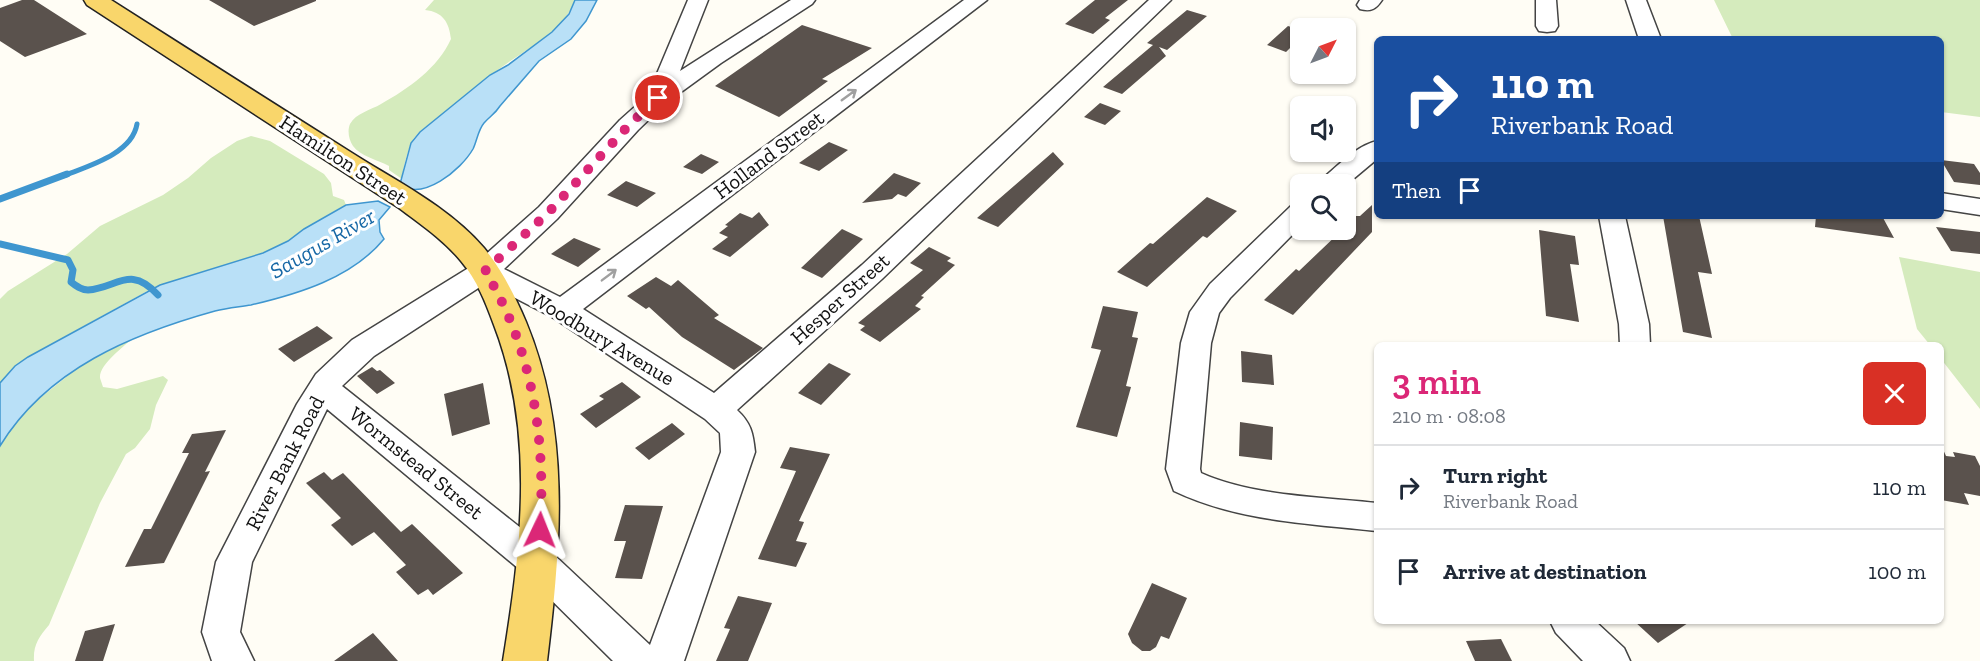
<!DOCTYPE html>
<meta charset="utf-8">
<style>
:root{--surface:#fff;--page:#f6f6f7;--text:#1f2937;--muted:#747a83;--line:#e0e1e3;--accent:#db2777}
body{margin:0;font-family:"Zilla Slab",serif;background:var(--page);color:var(--text);height:100vh;display:flex;flex-direction:column;font-size:22px;white-space:nowrap}
*{box-sizing:border-box;margin:0}
p{font-size:20px;color:var(--muted)}
.icon{flex:none;width:33px;height:33px;fill:none;stroke:currentColor;stroke-width:2;stroke-linecap:round;stroke-linejoin:round}
.map{position:relative;flex:1;overflow:hidden}
.details{position:absolute;left:1374px;top:342px;width:570px;height:282px;display:flex;flex-direction:column;background:var(--surface);border-radius:9px;box-shadow:0 2px 4px #0004}
.details>*{flex:none}
.banner{position:absolute;left:1374px;top:36px;width:570px;height:183px;border-radius:9px;box-shadow:0 2px 4px #0004;background:#1a4fa0;color:#fff;overflow:hidden}
.needle{width:39px;rotate:48deg}
.fabs{position:absolute;left:1290px;top:18px;display:grid;gap:12px}
.fabs a{display:grid;place-items:center;width:66px;height:66px;border-radius:9px;background:var(--surface);box-shadow:0 2px 4px #0004;font-size:30px}
.pin{position:absolute;display:grid;place-items:center;width:51px;height:51px;color:#fff;margin:-26px;border:3px solid #fff;border-radius:50%;box-shadow:0 2px 6px #0007}
.me{position:absolute;width:66px;margin:-33px;rotate:2deg;stroke-linejoin:round;filter:drop-shadow(0 0 4px #0008)}
.turn{display:flex;align-items:center;gap:21px;height:126px;padding:0 18px;font-size:27px}
.turn .icon{width:78px;height:78px;stroke-width:2.5}
.turn b{display:block;font-size:42px;line-height:51px}
.then{display:flex;align-items:center;height:57px;padding:0 18px;background:#0003;gap:12px;font-size:22px}
.round{display:grid;place-items:center;flex:none;width:63px;height:63px;border-radius:9px;background:var(--page)}
.overview{display:flex;align-items:center;justify-content:space-between;height:102px;padding:0 18px}
h1{font-size:36px;font-weight:600;line-height:45px;color:var(--accent)}
ul{padding:0;list-style:none}
li{display:flex;align-items:center;gap:18px;height:84px;padding:0 18px;border-top:2px solid var(--line)}
li div{flex:1}
li b{display:block;font-size:22px}
li em{font-style:normal}
.map>svg:first-child{display:block}
.green{fill:#d5ebbd}
.water{fill:#b9e0f7;stroke:#3f96cf;stroke-width:1.5}
.lines{fill:none;stroke-linecap:round;stroke-linejoin:round}
.stream-far1{stroke:#3f96cf;stroke-width:5}
.stream{stroke:#3f96cf;stroke-width:7}
.building{fill:#5a524d}
.minor-casing{stroke:#444;stroke-width:3}
.major-casing{stroke:#222;stroke-width:3}
.minor{fill:#fff;fill-rule:evenodd}
.major{fill:#f9d66b;fill-rule:evenodd}
.oneway{stroke:#a0a0a0}
.route{stroke:#db2777;stroke-width:10;stroke-dasharray:0 18}
.labels{text-anchor:middle;stroke-width:6;stroke-linejoin:round;paint-order:stroke}
.street-label{font-size:21px;fill:#111;stroke:#fff}
.water-label{font-size:22px;font-style:italic;fill:#1768a6;stroke:#fff}
</style>
<div class="map">
<svg width="1980" height="661" viewBox="0 0 1980 661">
<rect width="100%" height="100%" fill="#fffdf5"/>
<path class="green" d="M434,0h141c-9,25 -33,40 -54,54 -27,17 -52,38 -76,59 -11,9 -27,16 -34,30 -4,11 -8,24 -9,36l-13,-9v-4c-11,-6 -29,-10 -36,-20 -4,-6 -6,-15 -3,-22 6,-11 21,-14 31,-20 27,-15 57,-36 70,-65 -2,-17 -8,-27 -26,-29z
M1714,0h266v117l-39,-5v-73h-208z
M251,136l19,5 54,33 7,9 2,13 11,4 2,5c-25,12 -46,32 -71,43 -41,18 -85,24 -126,42l-121,67 -13,9 -15,17v-84l8,-8 59,-37 33,-28 63,-31 25,-17 23,-20 26,-17z
M1899,257l81,15v137l-39,-50v-14h-11l-13,-16z
M134,337c-9,9 -35,27 -34,41 1,3 2,6 3,9l14,2 46,-13 5,4 -12,25 -6,24 -15,19 -9,6 -26,49 -51,122c-10,12 -16,20 -15,36h-34v-231l85,-68z"/>
<path class="water" d="M575,0h22l-11,21 -15,18 -32,22 -39,45c-5,8 -10,10 -16,17 -6,7 -7,18 -11,26 -12,21 -51,53 -73,35l11,-41 9,-11 70,-57 18,-10 44,-33 17,-18z
M378,201l12,6 -11,13 1,12 4,7c-32,39 -86,55 -133,66 -12,2 -24,3 -36,6 -83,23 -168,58 -215,135v-63l15,-17 13,-9 132,-72 103,-32 25,-12 16,-12 42,-24z"/>
<g class="lines">
<path class="stream-far1" d="M63,176c25,-10 69,-22 74,-52"/>
<path class="stream" d="M0,199l67,-25
M0,244l68,16 5,10 -2,12c5,4 10,8 17,8 29,-2 42,-26 70,5"/>
</g>
<path class="building" d="M22,0h12l53,34 -62,23 -25,-16v-33z
M209,0h107v1l-62,25z
M1095,0h33l-23,18 5,2 -17,14 -28,-10z
M1187,10l20,6 -40,34 -8,-3 7,9 -44,38 -19,-7 50,-42 -6,-2z
M802,25l70,23 -50,31 6,2 -49,36 -64,-31z
M1288,26l12,4v8l-14,14 -19,-7z
M1100,103l21,8 -16,14 -21,-8z
M829,142l19,8 -29,21 -20,-8z
M1053,152l11,12 -66,63 -21,-9z
M701,154l18,8 -17,12 -19,-7z
M1941,160l33,4 6,9v12l-26,-3z
M894,173l27,10 -15,14 -8,-3 -6,5 -30,4z
M626,181l30,12 -19,14 -30,-12z
M1207,197l30,14 -30,27 -4,-2 -56,51 -30,-15 33,-29 3,1z
M1372,205v27l-79,83 -29,-15 32,-31 3,2 43,-41h4v-14h14z
M759,212l10,13 -39,32 -18,-8 16,-12 -9,-4 9,-7 -3,-1 15,-12 12,5z
M1663,216h36l13,58 -14,-2 14,66 -29,-6z
M1816,216h66l12,22 -79,-11z
M1936,227l44,5v22l-29,-3z
M842,229l21,10 -41,39 -21,-10z
M1539,230l36,6 4,29 -9,-1 9,58 -33,-6z
M574,238l27,11 -23,18 -27,-13z
M929,247l22,11 -4,3 8,4 -34,31 3,1 -9,9 6,3 -41,33 -20,-12 5,-4 -7,-3 65,-53 -13,-7z
M656,277l15,9 7,-6 41,35 -5,3 49,30 -29,22 -52,-33 -33,-30 -3,2 -19,-13z
M1103,306l35,6 -6,25 6,1 -12,48 5,1 -14,50 -41,-10 25,-77 -10,-2z
M317,326l16,12 -39,24 -16,-13z
M1241,351l31,4 2,30 -32,-3z
M829,363l22,11 -30,31 -23,-12z
M372,367l5,4 3,-1 15,13 -18,11 -20,-18z
M622,382l19,15 -45,31 -16,-14 24,-15 -5,-3z
M483,383l7,41 -38,12 -8,-42z
M1240,422l33,5 -1,33 -33,-4z
M672,423l13,11 -36,26 -14,-12z
M226,430l-21,42 5,-1 -46,92 -39,4 19,-38h7l38,-76h-7l10,-19z
M1941,445l5,11 9,1 -2,-5 22,4 5,10v30l-16,-3 5,12 -28,-5z
M790,447l40,7 -31,67 5,1 -8,19 11,2 -11,24 -38,-8 38,-88 -16,-3z
M324,472l8,8 11,-7 58,59 11,-8 51,49 -30,22 -5,-6 -10,6 -22,-23 10,-7 -32,-33 -22,14 -21,-21 10,-7 -35,-35z
M625,505l38,1 -21,73 -27,-1 11,-37h-12z
M1152,583l35,15 -18,41 -8,-3 -5,11 -6,4h-8l-10,-8 -4,-9z
M738,596l34,7 -24,58h-32l14,-32 -6,-1z
M1634,621h57l-33,22z
M115,624l-12,37h-28l10,-30z
M373,633l25,28h-64z
M1501,639l11,22h-37l-9,-20z"/>
<g class="lines">
<g class="minor-casing">
<path id="minor" d="M688,0h20l-28,71 111,-71h24l-3,4 -91,59 -55,40 -28,27 -81,89 -53,50 56,28 404,-297h23l-404,309 131,84 148,-128 287,-265h22l-289,279 -145,131c14,13 16,23 18,42l-71,209h-71l-88,-87 -198,-165 -75,153 -12,70 14,29h-42l-10,-29 14,-70 81,-158 19,-30 36,-34 123,-76 64,-57 81,-87 28,-25zM486,283l66,34 153,102 15,14 1,19 -71,193 -99,-93 -209,-166 32,-30z
M1360,0h22c-6,9 -11,12 -22,9l-3,-4z
M1536,0h20l2,26 -3,5 -8,1 -8,-1 -3,-5z
M1626,0h20l15,39h-22z
M1377,141v18l-31,26 -28,-1 4,-5c17,-14 34,-33 55,-38z
M1941,193l39,6v16l-39,-6z
M1300,204v23l-70,71 -11,15 -8,30 -11,126 1,4c51,23 120,24 176,30v28c-68,-7 -140,-10 -203,-40l-8,-22 15,-126 9,-31 20,-28 81,-78z
M1599,216h26l24,108 1,21h-30l-1,-21z
M1550,621h45l29,27 6,13h-47l-27,-28z"/>
</g>
<g class="major-casing">
<path id="major" d="M84,0h27c80,51 160,102 241,153 44,28 97,54 132,95 18,22 31,48 42,74 45,109 35,224 21,339h-44c18,-112 33,-227 -9,-336 -8,-22 -17,-45 -33,-64 -17,-21 -41,-37 -62,-53l-312,-203z"/>
</g>
<use href="#minor" class="minor"/>
<use href="#major" class="major"/>
</g>
<defs><path id="oneway-shaft" d="M-6 0H5M1.5-3L5.5 0L1.5 3" fill="none" stroke-width="1.6" stroke-linecap="round" stroke-linejoin="round" transform="scale(1.5)"/></defs>
<g class="oneway">
<use href="#oneway-shaft" transform="translate(849 95) rotate(-36)"/>
<use href="#oneway-shaft" transform="translate(609 275) rotate(-37)"/>
</g>
<g class="lines">
<path class="route" d="M540,530c6,-90 -7,-181 -55,-259l63,-58 81,-88 29,-27"/>
</g>
<g class="labels">
<g class="street-label">
<text transform="translate(769 155) rotate(-37)" y="7">Holland Street</text>
<text transform="translate(343 160) rotate(33)" y="7">Hamilton Street</text>
<text transform="translate(840 299) rotate(-42)" y="7">Hesper Street</text>
<text transform="translate(602 338) rotate(31)" y="7">Woodbury Avenue</text>
<text transform="translate(285 463) rotate(-63)" y="7">River Bank Road</text>
<text transform="translate(416 463) rotate(39)" y="7">Wormstead Street</text>
</g>
<g class="water-label">
<text transform="translate(322 243) rotate(-30)" y="8">Saugus River</text>
</g>
</g>
</svg>
<div class="fabs">
<a><svg class="needle" viewBox="-14 -14 28 28"><path d="M0-13l5 13h-10z" fill="#e53935"/><path d="M0 13l5-13h-10z" fill="#747a83"/></svg></a>
<a><svg class="icon" aria-label="sound" viewBox="0 0 24 24"><path d="M4 9h4l5-4v14l-5-4H4zM17 9q2 3 0 6"/></svg></a>
<a><svg class="icon" aria-label="search" viewBox="0 0 24 24"><circle cx="10" cy="10" r="6"/><path d="M15 15l6 6"/></svg></a>
</div>
<div class="pin" style="left:658px;top:98px;background:#d93025"><svg class="icon" aria-label="arrive" viewBox="0 0 24 24"><path d="M6 21V4h12l-3 4 3 4H6"/></svg></div>
<svg class="me" style="left:540px;top:530px" viewBox="-20 -20 40 40"><path d="M0-17L14 15 0 8-14 15z" fill="#db2777" stroke="#fff" stroke-width="4"/></svg>
<div class="banner">
<div class="turn"><svg class="icon" aria-label="right" viewBox="0 0 24 24"><path d="M7 20v-9h11M14 6l5 5-5 5"/></svg><div><b>110 m</b>Riverbank Road</div></div>
<div class="then">Then<svg class="icon" aria-label="arrive" viewBox="0 0 24 24"><path d="M6 21V4h12l-3 4 3 4H6"/></svg></div>
</div>
<section class="details">
<div class="overview"><div><h1>3 min</h1><p>210 m · 08:08</p></div><a class="round" style="background:#d93025;color:#fff"><svg class="icon" aria-label="close" viewBox="0 0 24 24"><path d="M6 6l12 12M18 6L6 18"/></svg></a></div>
<ul>
<li><svg class="icon" aria-label="right" viewBox="0 0 24 24"><path d="M7 20v-9h11M14 6l5 5-5 5"/></svg><div><b>Turn right</b><p>Riverbank Road</p></div><em>110 m</em></li>
<li><svg class="icon" aria-label="arrive" viewBox="0 0 24 24"><path d="M6 21V4h12l-3 4 3 4H6"/></svg><div><b>Arrive at destination</b></div><em>100 m</em></li>
</ul>
</section>
</div>
